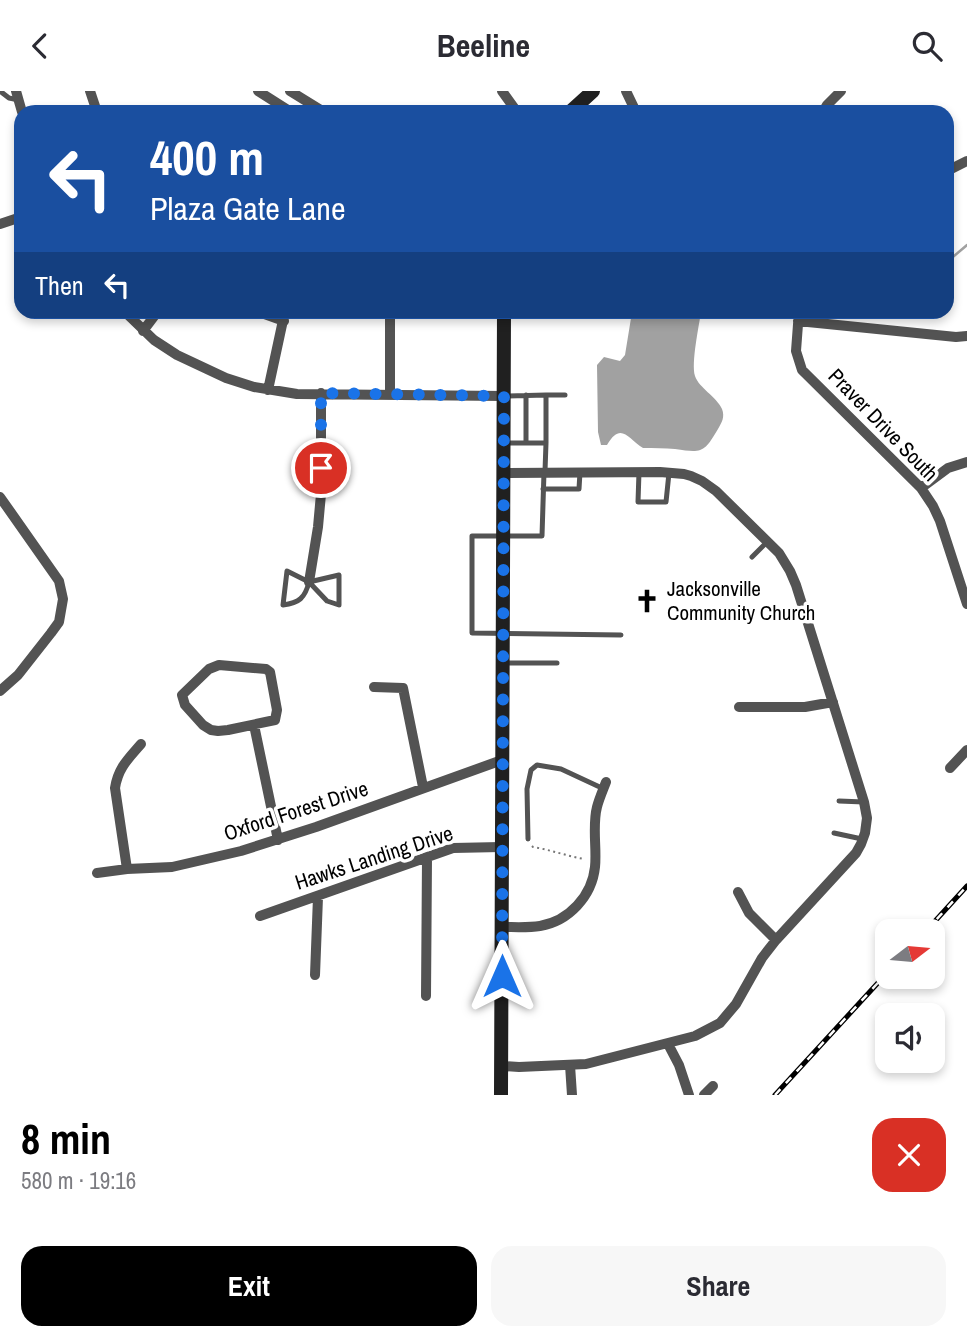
<!DOCTYPE html>
<meta charset="utf-8">
<style>
:root{--surface:#fff;--page:#f7f7f7;--text:#2b2b33;--muted:#7c7c81;--accent:#000}
body{margin:0;font-family:"Archivo Narrow",sans-serif;background:var(--page);color:var(--text);height:100vh;display:flex;flex-direction:column;font-size:26px;white-space:nowrap}
*{box-sizing:border-box;margin:0}
p{font-size:23px;color:var(--muted)}
.icon{flex:none;width:38px;height:38px;fill:none;stroke:currentColor;stroke-width:2;stroke-linecap:round;stroke-linejoin:round}
.map{position:relative;height:1004px;overflow:hidden}
.details{display:flex;flex-direction:column;background:var(--surface);flex:1}
.details>*{flex:none}
.top-card{position:absolute;left:14px;top:14px;width:940px;height:214px;border-radius:21px;box-shadow:0 4px 10px #0003;background:#1a4fa0;color:#fff;overflow:hidden}
.needle{width:46px;rotate:74deg}
.fabs{position:absolute;left:875px;top:828px;display:grid;gap:14px}
.fabs a{display:grid;place-items:center;width:70px;height:70px;border-radius:14px;background:var(--surface);box-shadow:0 4px 10px #0003;font-size:35px}
.pin{position:absolute;display:grid;place-items:center;width:60px;height:60px;color:#fff;margin:-30px;border:4px solid #fff;border-radius:50%;box-shadow:0 2px 7px #0007}
.me{position:absolute;width:77px;margin:-38px;rotate:0deg;stroke-linejoin:round;filter:drop-shadow(0 0 5px #0008)}
.turn{display:flex;align-items:center;gap:24px;height:147px;padding:0 21px;font-size:32px}
.turn .icon{width:91px;height:91px;stroke-width:2.5}
.turn b{display:block;font-size:49px;line-height:60px}
.then{display:flex;align-items:center;height:66px;padding:0 21px;background:#0003;gap:14px;font-size:26px}
.round{display:grid;place-items:center;flex:none;width:74px;height:74px;border-radius:21px;background:var(--page)}
.summary{display:flex;align-items:center;justify-content:space-between;height:119px;padding:0 21px}
h1{font-size:42px;font-weight:800;line-height:52px;color:var(--accent)}
.cta{display:flex;gap:14px;margin-top:auto;padding:14px 21px}
.cta a{flex:1;height:80px;border-radius:21px;background:var(--accent);color:#fff;font-size:28px;font-weight:800;line-height:80px;text-align:center}
.cta a+a{background:var(--page);color:var(--text)}
header{display:flex;justify-content:space-between;align-items:center;height:91px;padding:0 21px;background:var(--surface);font-size:32px;font-weight:800}
.map>svg:first-child{display:block}
.water{fill:#a1a1a1}
.lines{fill:none;stroke-linecap:round;stroke-linejoin:round}
.stream{stroke:#a1a1a1;stroke-width:2.5}
.path{stroke:#757575;stroke-width:2;stroke-dasharray:2 3.5;stroke-linecap:butt}
.lane{stroke:#535353;stroke-width:5}
.street{stroke:#535353;stroke-width:10}
.secondary{stroke:#202020;stroke-width:14}
.rail-casing{stroke:#000;stroke-width:5}
.rail{stroke:#fff;stroke-width:2.5;stroke-dasharray:8;stroke-linecap:butt}
.route{stroke:#1a73e8;stroke-width:12;stroke-dasharray:0 21.6}
.labels{text-anchor:middle;stroke-width:7;stroke-linejoin:round;paint-order:stroke}
.street-label{font-size:21px;fill:#000;stroke:#fff}
.poi-label{font-size:21px;fill:#000;stroke:#fff;text-anchor:start}
</style>
<header><svg class="icon" aria-label="back" viewBox="0 0 24 24"><path d="M15 5l-7 7 7 7"/></svg>Beeline<svg class="icon" aria-label="search" viewBox="0 0 24 24"><circle cx="10" cy="10" r="6"/><path d="M15 15l6 6"/></svg></header>
<div class="map">
<svg width="967" height="1004" viewBox="0 0 967 1004">
<rect width="100%" height="100%" fill="#fff"/>
<path class="water" d="M632,221h69c-2,14 -10,51 -6,64 4,12 21,20 27,33 3,8 0,13 -4,20 -14,24 -16,24 -43,20 -10,-1 -21,-1 -32,-1 -15,-9 -22,-27 -36,-3h-6l-3,-13 -1,-67 7,-8 16,4 5,-6z"/>
<g class="lines">
<path class="stream" d="M947,171l20,-17"/>
<path class="path" d="M532,755l1,1c18,3 34,9 51,12"/>
<path class="lane" d="M0,0l9,7 10,2
M546,304h19
M506,305l40,-1v48
M504,352h42l-1,28
M526,352v-48
M544,381l-2,64h-70v97l149,2
M639,381l-1,30h28l3,-29
M543,398h36l1,-17
M752,466l15,-15
M309,491l30,-7v30l-12,-4 -18,-19 -22,-11 -4,34c16,-2 22,-7 26,-23
M503,572h54
M839,710l25,1
M834,742l28,6
M528,748l-1,-50 4,-19 6,-5 24,4 43,20"/>
<path class="street" d="M16,0l6,21
M90,0l7,21
M258,0l33,21
M290,0l34,21
M502,0l15,21
M626,0l10,21
M823,21l4,-7 14,-14
M947,80l20,-10
M0,133l21,-7
M124,220l30,29 23,15 49,23 28,9 43,7 207,2
M256,220l28,10
M390,220v83
M799,220l-3,40 6,19 119,118 12,18 7,15 27,83
M798,230l158,16 11,-1
M143,240l15,-20
M268,299l17,-79
M921,397l27,-20 19,-6
M0,406l59,84 4,18 -4,23 -8,11 -33,42 -18,16
M309,491l9,-55 3,-33v-101
M219,574l47,4 4,3 7,38 -2,10 -47,10 -10,1 -7,-1 -8,-5 -18,-20 -3,-10 27,-26z
M374,596l29,1 20,99
M739,616h66l28,-5
M254,634l24,115
M950,677l17,-18
M127,778l-12,-81c3,-20 13,-29 26,-44
M97,782l30,-4 45,-2 69,-16 75,-24 186,-67
M738,801l11,21 27,27
M260,825l193,-68 48,-1
M502,836c12,0 26,1 38,-1 29,-5 52,-30 55,-59 2,-19 -3,-41 2,-60 2,-8 6,-17 9,-25
M315,884l3,-78
M426,905l1,-138
M668,953l11,21 10,30
M570,974l2,30
M502,975l17,1 67,-3 109,-28 25,-13 16,-19 26,-46 14,-18 80,-87 5,-9 4,-11 2,-15 -3,-16 -68,-217 -6,-14 -11,-18 -63,-62 -14,-10 -11,-5 -7,-2 -24,-2 -156,1
M704,1004l9,-9"/>
<path class="secondary" d="M570,21l23,-21
M501,1004l3,-784"/>
<g class="rail-casing">
<path id="rail" d="M926,840l41,-45
M775,1004l112,-122"/>
</g>
<use href="#rail" class="rail"/>
</g>
<g class="lines">
<path class="route" d="M321,377v-75l183,3 -2,580"/>
</g>
<defs>
<g id="church-bare" transform="scale(1.89)"><path d="M-1.2-6h2.4v3.5h3.3v2.4h-3.3V6h-2.4V-.1h-3.3v-2.4h3.3Z" fill="#000" stroke="#fff" stroke-width="2.5" paint-order="stroke"/></g>
</defs>
<g fill-rule="evenodd">
<use href="#church-bare" x="647" y="510"/>
</g>
<g class="labels">
<g class="street-label">
<text transform="translate(883 334) rotate(46)" y="7">Praver Drive South</text>
<text transform="translate(296 720) rotate(-18)" y="7">Oxford Forest Drive</text>
<text transform="translate(374 767) rotate(-18)" y="7">Hawks Landing Drive</text>
</g>
<g class="poi-label">
<text x="667" y="505">Jacksonville<tspan x="667" dy="24">Community Church</tspan></text>
</g>
</g>
</svg>
<div class="fabs">
<a><svg class="needle" viewBox="-14 -14 28 28"><path d="M0-13l5 13h-10z" fill="#e53935"/><path d="M0 13l5-13h-10z" fill="#7c7c81"/></svg></a>
<a><svg class="icon" aria-label="sound" viewBox="0 0 24 24"><path d="M4 9h4l5-4v14l-5-4H4zM17 9q2 3 0 6"/></svg></a>
</div>
<div class="pin" style="left:321px;top:377px;background:#d93025"><svg class="icon" aria-label="arrive" viewBox="0 0 24 24"><path d="M6 21V4h12l-3 4 3 4H6"/></svg></div>
<svg class="me" style="left:502px;top:885px" viewBox="-20 -20 40 40"><path d="M0-17L14 15 0 8-14 15z" fill="#1a73e8" stroke="#fff" stroke-width="4"/></svg>
<div class="top-card">
<div class="turn"><svg class="icon" aria-label="left" viewBox="0 0 24 24"><path d="M17 20v-9H6M10 6l-5 5 5 5"/></svg><div><b>400 m</b>Plaza Gate Lane</div></div>
<div class="then">Then<svg class="icon" aria-label="left" viewBox="0 0 24 24"><path d="M17 20v-9H6M10 6l-5 5 5 5"/></svg></div>
</div>
</div>
<section class="details">
<div class="summary"><div><h1>8 min</h1><p>580 m · 19:16</p></div><a class="round" style="background:#d93025;color:#fff"><svg class="icon" aria-label="close" viewBox="0 0 24 24"><path d="M6 6l12 12M18 6L6 18"/></svg></a></div>
<div class="cta"><a>Exit</a><a>Share</a></div>
</section>
